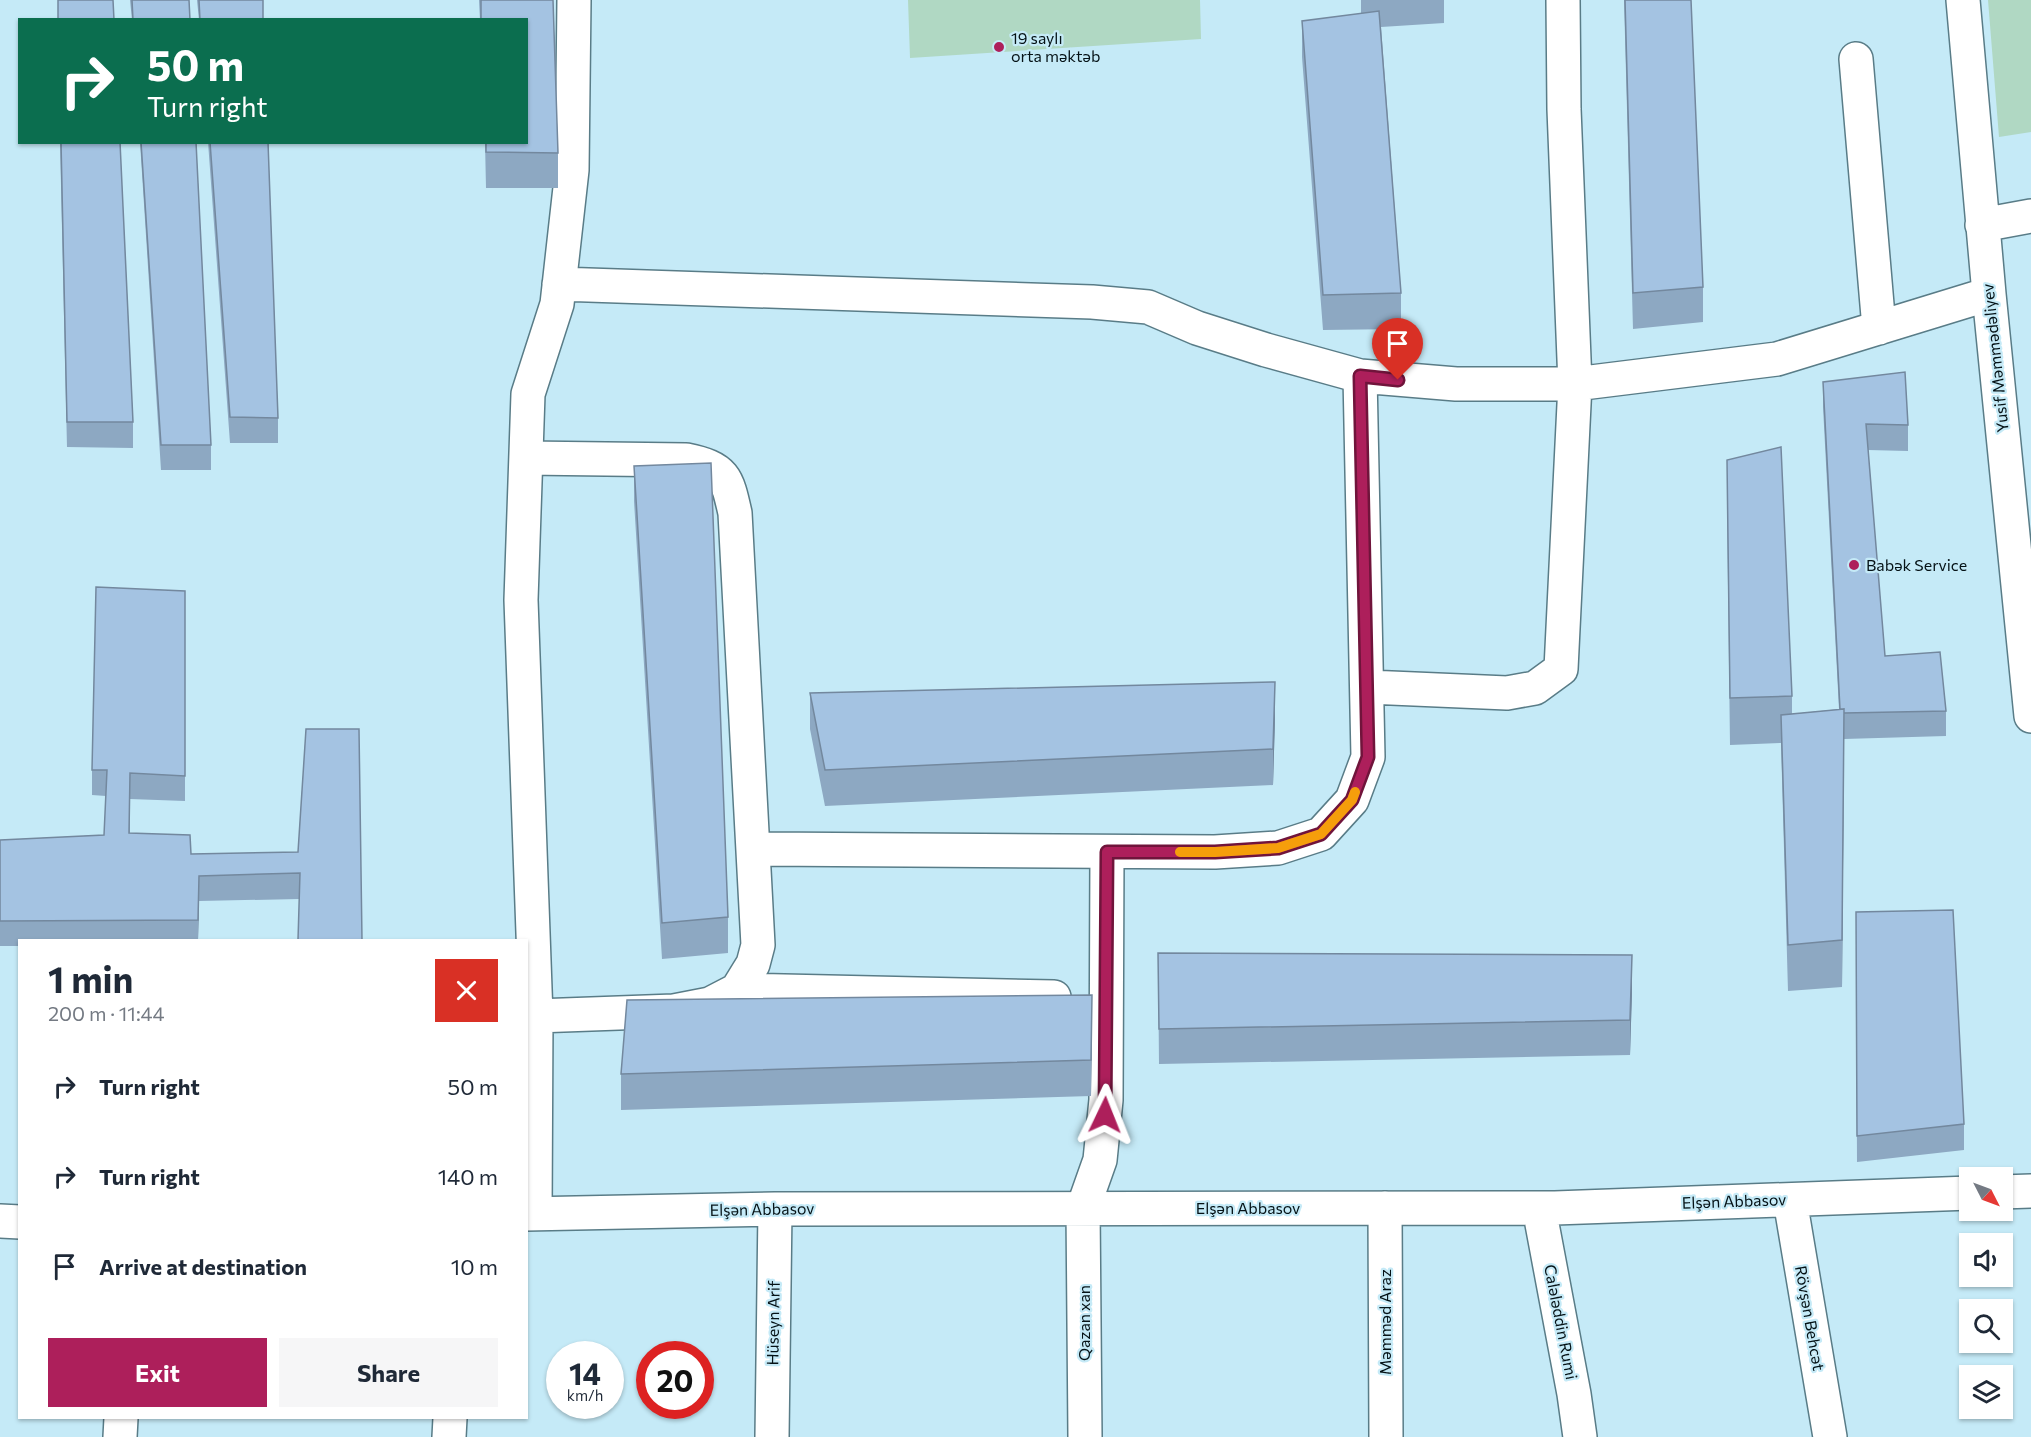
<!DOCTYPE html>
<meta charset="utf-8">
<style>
:root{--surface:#fff;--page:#f6f6f7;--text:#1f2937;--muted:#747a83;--accent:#ad1f5b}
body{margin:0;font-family:Commissioner,sans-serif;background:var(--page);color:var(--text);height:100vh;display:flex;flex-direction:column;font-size:22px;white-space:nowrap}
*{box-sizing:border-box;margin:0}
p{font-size:20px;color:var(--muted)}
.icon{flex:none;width:33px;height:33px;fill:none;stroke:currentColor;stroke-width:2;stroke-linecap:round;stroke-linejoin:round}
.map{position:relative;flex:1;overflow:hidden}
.panel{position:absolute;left:18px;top:939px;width:510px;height:480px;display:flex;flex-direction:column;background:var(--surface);border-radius:0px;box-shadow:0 2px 4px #0004}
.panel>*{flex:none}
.banner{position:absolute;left:18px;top:18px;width:510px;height:126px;border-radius:0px;box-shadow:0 2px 4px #0004;background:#0b6e4f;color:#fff;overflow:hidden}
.needle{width:39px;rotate:132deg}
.buttons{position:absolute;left:1959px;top:1167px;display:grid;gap:12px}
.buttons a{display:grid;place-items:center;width:54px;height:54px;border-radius:0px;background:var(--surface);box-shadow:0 2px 4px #0004;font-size:30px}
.speed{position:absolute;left:546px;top:1341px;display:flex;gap:12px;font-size:30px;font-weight:700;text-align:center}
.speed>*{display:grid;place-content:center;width:78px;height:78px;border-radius:50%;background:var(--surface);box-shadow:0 2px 4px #0004;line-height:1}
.speed small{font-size:15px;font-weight:400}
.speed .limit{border:9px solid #d22;background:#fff;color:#111}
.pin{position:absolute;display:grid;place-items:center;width:51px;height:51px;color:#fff;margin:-62px -26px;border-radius:50% 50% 50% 0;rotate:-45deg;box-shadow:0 0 6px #0007}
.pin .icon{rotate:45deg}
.me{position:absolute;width:66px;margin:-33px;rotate:2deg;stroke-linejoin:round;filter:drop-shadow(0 0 4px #0008)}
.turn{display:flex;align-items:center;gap:21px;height:126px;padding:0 30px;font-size:27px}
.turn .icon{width:78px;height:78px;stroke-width:2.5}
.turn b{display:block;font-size:42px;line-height:51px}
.round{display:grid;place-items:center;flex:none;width:63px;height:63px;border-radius:0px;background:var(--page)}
.headline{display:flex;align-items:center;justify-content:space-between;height:102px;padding:0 30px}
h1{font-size:36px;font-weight:700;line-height:45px}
.button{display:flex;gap:12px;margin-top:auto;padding:12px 30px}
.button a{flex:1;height:69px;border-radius:0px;background:var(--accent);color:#fff;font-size:24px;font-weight:700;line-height:69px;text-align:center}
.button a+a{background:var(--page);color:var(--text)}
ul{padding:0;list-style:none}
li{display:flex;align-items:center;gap:18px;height:90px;padding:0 30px}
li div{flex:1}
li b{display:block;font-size:22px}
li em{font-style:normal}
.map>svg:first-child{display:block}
.green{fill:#b0d8c3}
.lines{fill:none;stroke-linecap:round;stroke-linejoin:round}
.minor-casing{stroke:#597c87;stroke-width:36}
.minor{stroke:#fff;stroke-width:33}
.wall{fill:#8da8c2}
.shaded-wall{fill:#73889e}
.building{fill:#a4c3e2;stroke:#73889e;stroke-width:1.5}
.route-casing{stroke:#70143b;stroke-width:15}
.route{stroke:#ad1f5b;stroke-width:10}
.slow{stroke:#f59e0b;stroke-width:10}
.poi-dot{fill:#ad1f5b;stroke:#c5eaf7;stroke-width:2}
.labels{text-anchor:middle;stroke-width:4.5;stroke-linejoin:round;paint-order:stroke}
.poi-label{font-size:16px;fill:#051216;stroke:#c5eaf7;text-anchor:start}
.street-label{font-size:16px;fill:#051216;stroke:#c5eaf7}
</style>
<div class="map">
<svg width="2031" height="1437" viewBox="0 0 2031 1437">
<rect width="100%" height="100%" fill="#c5eaf7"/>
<path class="green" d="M908,0h292l1,39 -291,19z
M1988,0h43v132l-32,5z"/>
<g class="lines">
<g class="minor-casing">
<path id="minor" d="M1963,0l26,294 42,422
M1856,59l23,269
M1982,225l49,-9
M559,284l533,18 56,5 49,21 69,22 94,26 96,8h119l202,-25 212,-65
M526,458l160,2c39,8 41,17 49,53l23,432 -5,19 -16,26 -27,14 -36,7 -138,5
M1368,687l139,6 28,-5 26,-19 14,-285 -11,-275 -1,-109
M753,849l462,3 63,-4 43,-14 31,-34 16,-43 -8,-381
M737,990l317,7
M2002,1192l29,-1
M1790,1200l40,237
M1385,1208l1,229
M1539,1208l35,186 6,43
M526,1214l249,-5 780,-1 415,-15
M535,1214l1,-198 -15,-416 7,-206 29,-90 15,-134 2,-170
M0,1221l20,1
M120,1437l1,-19
M449,1437l1,-19
M772,1437l3,-228
M1085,1437l-2,-229 17,-48 6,-60 1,-248"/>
</g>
<use href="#minor" class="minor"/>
</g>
<path class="wall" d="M130,0h59l1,20h-58z
M197,0h66v20h-64z
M479,0h74l5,153v35h-72l-1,-46h41v-122h-46z
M1361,0h83v23l-63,4 20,266v36l-78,1 -21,-273v-36l59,-7z
M1624,0h67l12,287v35l-70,7z
M60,142h60l13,280v26l-66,-1z
M140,142h56l15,303v25h-50z
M208,142h60l10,276v25h-48z
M1823,382l85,43v26l-40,-1 17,206 61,55v25l-102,3 -2,248 -54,4 -7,-248 -51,2 -3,-238 65,189v18l47,-5 -16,-302z
M634,466l94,451v36l-66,6 -28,-458z
M185,591v210l-55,-2v34l61,21 107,-2 8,-123 -7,170 -100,2 -1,39h-178v6h-20v-106l104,-5 2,-39 -14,-1v-25z
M810,693l465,25 -2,67 -448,21 -15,-77z
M1856,912l108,212v26l-107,12z
M1158,953l474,38 -2,64 -471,9z
M1092,1030l-1,66 -470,14v-36z"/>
<path class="shaded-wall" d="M1275,682v36l-2,67v-36z
M1844,709v46l-2,232v-47z
M199,876v25l-1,39v-20z
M1632,955v36l-2,64v-35z
M1092,995v35l-1,66v-36z"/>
<path class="building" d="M58,0h55l1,20h-56z
M132,0h57l1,20h-57z
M199,0h64v20h-63z
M481,0h72l5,153 -72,-1v-10h40v-122h-45z
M1625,0h66l12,287 -70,6z
M1379,11l22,282 -78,2 -21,-274z
M61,142h59l13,280h-66z
M141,142h55l15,303h-50z
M210,142h58l10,276 -48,-1z
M1905,372l3,53 -42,-1 19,232 55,-4 6,59 -102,2v-4h-4l-17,-327z
M1781,447l11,249 -62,2 -3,-238z
M711,463l17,454 -66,6 -28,-457z
M96,587l89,4v185l-55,-3 -1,60 61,2 1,19 107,-2 8,-123h53l3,211h-64l2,-67 -101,3 -1,44 -198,1v-81l104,-5 3,-65h-15z
M1275,682l-2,67 -448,21 -15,-77z
M1844,709l-2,231 -54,5 -7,-230z
M1953,910l11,214 -107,12 -1,-224z
M1158,953l474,2 -2,65 -471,9z
M1092,995l-1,65 -470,14 6,-74z"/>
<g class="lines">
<g class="route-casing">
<path id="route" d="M1105,1115l2,-263h108l63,-4 43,-14 31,-34 16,-43 -8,-381 38,4"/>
</g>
<use href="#route" class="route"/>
<path class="slow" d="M1180,852h35l63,-4 43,-14 31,-34 3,-8"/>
</g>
<g class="poi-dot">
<circle cx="999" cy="47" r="6"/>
<circle cx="1854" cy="565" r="6"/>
</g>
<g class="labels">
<g class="poi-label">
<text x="1011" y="44">19 saylı<tspan x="1011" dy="18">orta məktəb</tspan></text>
<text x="1866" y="571">Babək Service</text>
</g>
<g class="street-label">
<text transform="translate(1995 358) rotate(-96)" y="6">Yusif Məmmədəliyev</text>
<text transform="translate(1734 1201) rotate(-2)" y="6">Elşən Abbasov</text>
<text x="1248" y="1214">Elşən Abbasov</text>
<text transform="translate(762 1209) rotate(-1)" y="6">Elşən Abbasov</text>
<text transform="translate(1810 1318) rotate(80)" y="6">Rövşən Behcət</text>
<text transform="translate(1385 1322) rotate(-90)" y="6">Məmməd Araz</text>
<text transform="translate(1561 1322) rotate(79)" y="6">Calələddin Rumi</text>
<text transform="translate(773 1323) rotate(-89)" y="6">Hüseyn Arif</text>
<text transform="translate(1084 1323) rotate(-90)" y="6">Qazan xan</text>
</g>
</g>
</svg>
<div class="buttons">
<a><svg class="needle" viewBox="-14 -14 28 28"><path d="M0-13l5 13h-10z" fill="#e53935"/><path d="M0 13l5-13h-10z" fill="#747a83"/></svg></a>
<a><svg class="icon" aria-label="sound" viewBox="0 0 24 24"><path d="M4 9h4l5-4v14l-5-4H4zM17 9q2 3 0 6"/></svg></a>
<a><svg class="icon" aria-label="search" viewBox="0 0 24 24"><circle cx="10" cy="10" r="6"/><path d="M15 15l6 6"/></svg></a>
<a><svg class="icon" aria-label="layers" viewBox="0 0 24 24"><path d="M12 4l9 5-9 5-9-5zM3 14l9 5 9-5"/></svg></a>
</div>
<div class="speed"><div>14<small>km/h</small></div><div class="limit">20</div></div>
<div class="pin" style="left:1398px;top:380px;background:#d93025"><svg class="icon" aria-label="arrive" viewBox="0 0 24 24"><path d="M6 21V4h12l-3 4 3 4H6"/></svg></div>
<svg class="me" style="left:1105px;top:1115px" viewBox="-20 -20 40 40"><path d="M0-17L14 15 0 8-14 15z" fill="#ad1f5b" stroke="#fff" stroke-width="4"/></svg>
<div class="banner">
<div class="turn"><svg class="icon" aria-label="right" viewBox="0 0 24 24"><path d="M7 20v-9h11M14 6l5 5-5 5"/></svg><div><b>50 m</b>Turn right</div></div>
</div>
<section class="panel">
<div class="headline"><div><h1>1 min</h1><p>200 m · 11:44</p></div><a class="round" style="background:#d93025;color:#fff"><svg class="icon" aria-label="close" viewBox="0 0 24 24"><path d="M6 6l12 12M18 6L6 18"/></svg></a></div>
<ul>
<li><svg class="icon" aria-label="right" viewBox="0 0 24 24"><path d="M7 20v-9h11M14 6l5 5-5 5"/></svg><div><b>Turn right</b></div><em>50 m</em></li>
<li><svg class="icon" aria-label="right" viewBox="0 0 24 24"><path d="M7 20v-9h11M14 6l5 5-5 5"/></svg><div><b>Turn right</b></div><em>140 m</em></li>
<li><svg class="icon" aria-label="arrive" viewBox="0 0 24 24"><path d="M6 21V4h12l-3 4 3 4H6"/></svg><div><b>Arrive at destination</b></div><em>10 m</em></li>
</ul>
<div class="button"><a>Exit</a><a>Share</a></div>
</section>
</div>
